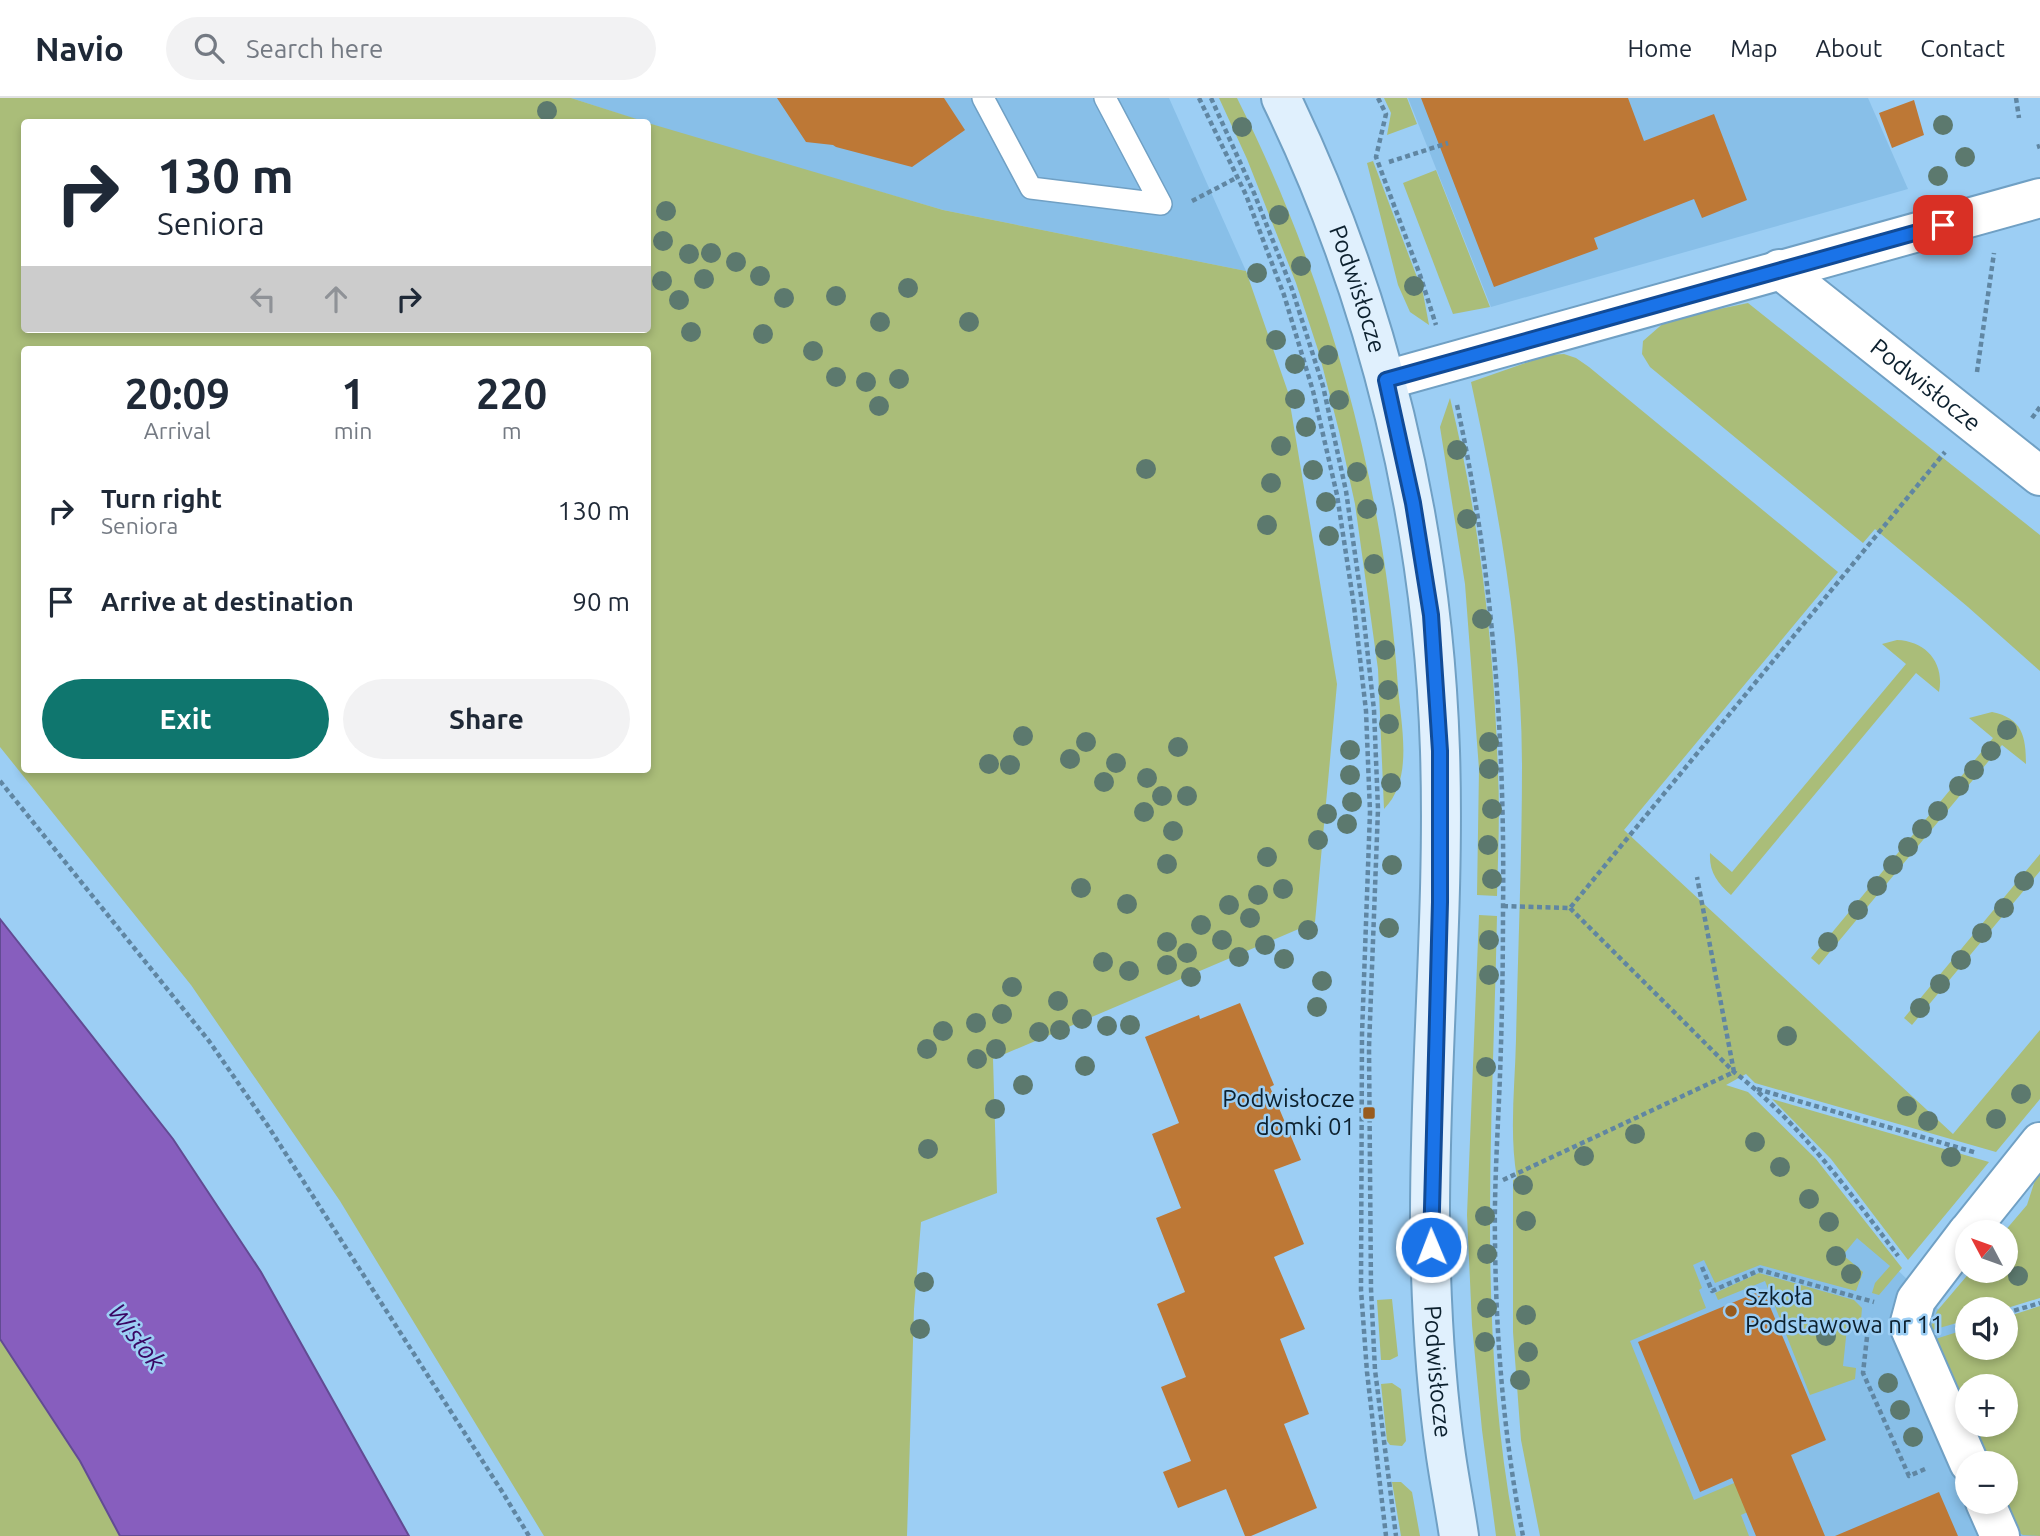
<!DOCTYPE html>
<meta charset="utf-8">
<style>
:root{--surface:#fff;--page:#f2f2f3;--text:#1f2937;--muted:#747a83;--line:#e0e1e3;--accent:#0f766e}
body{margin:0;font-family:Ubuntu,sans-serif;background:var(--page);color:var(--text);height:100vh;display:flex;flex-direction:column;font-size:26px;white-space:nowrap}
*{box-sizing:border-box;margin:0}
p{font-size:23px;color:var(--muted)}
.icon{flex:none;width:38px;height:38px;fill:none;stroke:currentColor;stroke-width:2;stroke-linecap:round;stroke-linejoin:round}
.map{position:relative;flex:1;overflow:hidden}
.side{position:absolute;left:21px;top:248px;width:630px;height:427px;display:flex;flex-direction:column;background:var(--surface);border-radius:7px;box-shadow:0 4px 10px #0003}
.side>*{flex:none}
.banner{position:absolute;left:21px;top:21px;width:630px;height:214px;border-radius:7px;box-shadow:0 4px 10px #0003;background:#fff;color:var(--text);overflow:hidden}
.needle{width:46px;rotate:311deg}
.tools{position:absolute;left:1955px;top:1122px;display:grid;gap:14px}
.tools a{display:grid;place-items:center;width:63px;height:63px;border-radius:50%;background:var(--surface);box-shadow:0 4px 10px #0003;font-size:35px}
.pin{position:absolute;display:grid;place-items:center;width:60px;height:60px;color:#fff;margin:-30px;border-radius:14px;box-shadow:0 4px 10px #0006}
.me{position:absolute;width:77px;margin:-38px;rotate:359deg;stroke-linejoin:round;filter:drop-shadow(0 0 5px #0008)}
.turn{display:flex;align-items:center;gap:24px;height:147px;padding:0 21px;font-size:32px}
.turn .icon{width:91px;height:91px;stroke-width:2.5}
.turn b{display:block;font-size:49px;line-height:60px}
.lanes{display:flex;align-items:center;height:66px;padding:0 21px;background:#0003;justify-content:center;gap:35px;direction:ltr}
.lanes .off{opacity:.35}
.eta{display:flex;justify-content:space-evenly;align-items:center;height:119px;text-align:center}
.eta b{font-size:42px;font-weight:600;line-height:49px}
.button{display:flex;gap:14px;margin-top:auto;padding:14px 21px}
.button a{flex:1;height:80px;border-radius:42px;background:var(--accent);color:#fff;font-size:28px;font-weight:600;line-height:80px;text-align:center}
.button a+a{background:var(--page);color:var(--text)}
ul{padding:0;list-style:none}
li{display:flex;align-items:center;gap:21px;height:91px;padding:0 21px}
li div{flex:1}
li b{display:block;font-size:26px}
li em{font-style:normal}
header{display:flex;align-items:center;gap:42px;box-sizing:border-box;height:98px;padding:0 35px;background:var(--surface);border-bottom:2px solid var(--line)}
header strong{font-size:33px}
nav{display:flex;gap:38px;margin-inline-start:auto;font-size:24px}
.search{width:490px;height:63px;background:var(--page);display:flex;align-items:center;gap:18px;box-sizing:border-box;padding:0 24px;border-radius:38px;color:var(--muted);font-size:26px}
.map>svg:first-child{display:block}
.built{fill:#88bfe8;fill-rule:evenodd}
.green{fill:#aabd79;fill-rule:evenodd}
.water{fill:#875ebe;stroke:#624b93;stroke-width:2}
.building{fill:#bd7836}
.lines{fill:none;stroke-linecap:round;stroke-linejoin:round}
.lane-casing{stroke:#70a0c4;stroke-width:24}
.street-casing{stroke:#70a0c4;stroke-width:42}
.secondary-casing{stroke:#70a0c4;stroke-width:42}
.path{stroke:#6086a2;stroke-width:4.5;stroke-dasharray:5 3.5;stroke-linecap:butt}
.lane{stroke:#fff;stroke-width:21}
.street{stroke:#fff;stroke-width:38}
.secondary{stroke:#e0f0fd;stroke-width:38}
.tree{fill:#5c796e}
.route-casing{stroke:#114b97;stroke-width:18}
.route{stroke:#1a73e8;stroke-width:12}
.poi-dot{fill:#985b1e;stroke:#9ccef4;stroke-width:2.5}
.labels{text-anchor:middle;stroke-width:5;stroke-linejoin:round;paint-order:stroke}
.street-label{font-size:24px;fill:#0c202e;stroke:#9ccef4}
.poi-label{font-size:24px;fill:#0c202e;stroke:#9ccef4;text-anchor:end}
.water-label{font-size:26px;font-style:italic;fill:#390763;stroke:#9ccef4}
</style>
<header>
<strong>Navio</strong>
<div class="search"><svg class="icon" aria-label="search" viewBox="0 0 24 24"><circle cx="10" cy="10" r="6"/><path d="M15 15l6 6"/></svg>Search here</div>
<nav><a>Home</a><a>Map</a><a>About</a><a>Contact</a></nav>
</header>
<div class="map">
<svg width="2040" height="1438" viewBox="0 0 2040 1438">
<rect width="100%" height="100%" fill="#9ccef4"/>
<path class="built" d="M571,0h598l77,173 -303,-61 -265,-77z
M1408,0h460l40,91 -417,118z
M1713,994l254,245v11h39l34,188h-490zM1967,1288h39v38h-39zM1967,1365h39v39h-39z"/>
<path class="green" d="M0,0h571l75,24h-622v207h624v-206l295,87 303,61 42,121 49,292 -22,238 -322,137 4,134 -76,29 -7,87 -7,227h-363l-204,-335 -149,-216 -191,-238zM24,252h624v420h-624z
M1219,0h18c92,183 147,385 161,589 3,39 16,92 -14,122l-6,-140 -23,-165 -16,-73 -20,-78 -23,-70 -49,-124z
M1384,0h23l10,26 -30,11 4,-22z
M1373,63l50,132 6,32 -19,-13 -12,-27 -31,-122z
M1436,72l54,137 -37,7 -50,-131z
M1748,205l292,232v136l-72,-64 -93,-78 -12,14 -213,-176 -8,-13 1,-13 24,-21z
M1564,256l12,4 13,9 249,205 -214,258 329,304 87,-104v69l-44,53 -241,-69 -9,-9 -20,11 22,7 68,67 86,109 -23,27 -7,-2 3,-10 15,-17 -33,-28 -14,17 20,17 -7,19 -96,-26 -45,18 -11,-23 -11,5 9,23 -3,2 7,18 -76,33 64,159 71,-30 14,28 -38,17 8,21h-209l-19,-96 -8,-108v-152l4,-2c-8,-44 -2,-93 -1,-138 2,-91 6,-183 6,-275 0,-129 -24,-258 -51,-383l77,-27z
M1450,300c30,123 44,249 48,375 2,41 0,82 -1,123l-20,-1 2,-126 -14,-185 -25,-157z
M1897,542c29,1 48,23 42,52l-23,-19 -185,222c-14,-12 -22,-23 -21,-42l22,19 174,-208 -24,-20z
M1992,614c30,6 34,24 34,52l-24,-19 -183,220 -8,-7 182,-220 -24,-20z
M2040,756v17l-128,154 -8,-7z
M1479,817l18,1c-4,206 -21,417 19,620h-20l-1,-8 -13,-98 -10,-105 -5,-110z
M1772,1001l217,63 -81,98 -77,-101z
M2038,1073h2v127l-36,11h-37v11l-38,11 8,-20 34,-40 35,-1 -2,-38 23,-27z
M1759,1175l95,27 8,8 -1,12 -13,-2 -5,48 13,2 -1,11 -45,16 -45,-114 -47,19 -3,-7z
M1392,1201l6,57 -8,4h-9l-4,-60z
M2040,1208v230l-17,-1 -9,-5 -8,-28v-39h-27l-50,-122 38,-12v19h39v-31zM1967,1288h39v38h-39z
M0,1241l80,122 40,75h-120z
M1392,1285l9,6 5,52 -4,5 -12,-1 -3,-4 -6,-57z
M1392,1384h9l11,10 8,44h-19z"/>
<path class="water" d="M0,821l173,220 88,133 148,264h-289l-40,-75 -80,-122z"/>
<path class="building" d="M777,0h167l21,32 -53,37 -76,-20 -3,-2 -27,-3z
M1421,0h207l16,43 70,-27 33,86 -45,18 -8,-19 -100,39 4,11 -104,38z
M1914,2l10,35 -32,13 -13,-35z
M1240,905l34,82 -4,2 31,73 -27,10 30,74 -30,13 31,72 -25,10 29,75 -25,10 33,84 -66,28h-6l-19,-47 -48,19 -15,-36 28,-11 -30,-74 25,-10 -29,-73 28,-12 -29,-74 25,-10 -29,-74 27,-11 -34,-86 54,-22 1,4z
M1763,1192l63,150 -35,15 34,81h-69l-24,-58 -32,14 -62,-150z
M1939,1394l19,44h-123z"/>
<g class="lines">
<g class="lane-casing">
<path id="lane" d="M983,0l48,90 130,16 -56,-106"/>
</g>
<g class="street-casing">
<g id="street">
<path id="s1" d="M1779,171l261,207"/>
<path d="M1386,282l654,-182"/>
<path d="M1968,1134l72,-90"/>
<path d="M1967,1135l-51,67 -7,26 60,137"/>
<path d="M1985,1404l15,34"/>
</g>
</g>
<g class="secondary-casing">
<g id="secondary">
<path id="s2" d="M1281,0c98,202 152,428 159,653 5,159 -11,318 -10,478 1,75 5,152 16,227 4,27 9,53 13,80"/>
</g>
</g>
<path class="path" d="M1199,0l47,97 38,100 29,96 24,104 17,111 12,105 4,101 -8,222 -1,256 6,82 19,164
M1211,0l43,95 38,96 31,97 23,105 16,112 12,107 4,99 -9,238 2,242 4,81 21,166
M1378,0l8,16 -10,43 44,118 16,50
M2016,0l3,20
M2037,49l3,-1
M1389,64l59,-19
M1192,103l46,-24
M1977,274l17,-119
M1457,307c36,165 48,335 46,505 0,55 -1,110 -3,165 -2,55 -6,111 -5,166 1,99 9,198 28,295
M2032,320l8,-11
M0,683l209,260 59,85 235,367 26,43
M1503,808l67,2 375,-456
M1570,810l164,164c65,50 115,119 164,184
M1757,991l220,64
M1503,1082l231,-108 -37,-195
M1702,1169l10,24 48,-21 114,32
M2006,1215l34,-10
M1956,1230l11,-3
M1867,1239l-4,36 46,103 16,-7"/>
<use href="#lane" class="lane"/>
<use href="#street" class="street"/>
<use href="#secondary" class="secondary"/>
</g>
<g class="tree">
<circle cx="547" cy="13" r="10"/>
<circle cx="1943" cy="27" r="10"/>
<circle cx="1242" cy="29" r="10"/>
<circle cx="1965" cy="59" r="10"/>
<circle cx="1938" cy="78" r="10"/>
<circle cx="666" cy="113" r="10"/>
<circle cx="1279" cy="117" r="10"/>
<circle cx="663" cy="143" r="10"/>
<circle cx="711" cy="155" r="10"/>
<circle cx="689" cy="156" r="10"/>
<circle cx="736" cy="164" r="10"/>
<circle cx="1301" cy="168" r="10"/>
<circle cx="1257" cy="175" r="10"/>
<circle cx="760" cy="178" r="10"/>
<circle cx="704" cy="181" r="10"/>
<circle cx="662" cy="183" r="10"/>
<circle cx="1414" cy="188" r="10"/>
<circle cx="908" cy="190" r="10"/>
<circle cx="836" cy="198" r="10"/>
<circle cx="784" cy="200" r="10"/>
<circle cx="679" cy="202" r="10"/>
<circle cx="880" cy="224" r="10"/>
<circle cx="969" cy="224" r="10"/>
<circle cx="691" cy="234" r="10"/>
<circle cx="763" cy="236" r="10"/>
<circle cx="1276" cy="242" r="10"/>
<circle cx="813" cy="253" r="10"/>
<circle cx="1328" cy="257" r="10"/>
<circle cx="1295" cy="266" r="10"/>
<circle cx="836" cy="279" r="10"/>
<circle cx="899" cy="281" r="10"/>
<circle cx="866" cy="284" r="10"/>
<circle cx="1295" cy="301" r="10"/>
<circle cx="1339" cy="302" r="10"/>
<circle cx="879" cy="308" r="10"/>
<circle cx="1306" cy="329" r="10"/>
<circle cx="1281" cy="348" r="10"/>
<circle cx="1457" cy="352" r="10"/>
<circle cx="1146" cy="371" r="10"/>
<circle cx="1313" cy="372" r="10"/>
<circle cx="1357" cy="374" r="10"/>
<circle cx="1271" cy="385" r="10"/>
<circle cx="1326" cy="404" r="10"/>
<circle cx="1367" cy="411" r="10"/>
<circle cx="1467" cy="421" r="10"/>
<circle cx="1267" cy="427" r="10"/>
<circle cx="1329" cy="438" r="10"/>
<circle cx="1374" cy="466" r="10"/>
<circle cx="1482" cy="521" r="10"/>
<circle cx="1385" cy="552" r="10"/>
<circle cx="1388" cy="592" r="10"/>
<circle cx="1389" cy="626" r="10"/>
<circle cx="2007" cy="632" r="10"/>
<circle cx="1023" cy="638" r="10"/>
<circle cx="1086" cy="644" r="10"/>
<circle cx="1489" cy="644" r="10"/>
<circle cx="1178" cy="649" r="10"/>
<circle cx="1350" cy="652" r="10"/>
<circle cx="1991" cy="653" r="10"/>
<circle cx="1070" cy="661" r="10"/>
<circle cx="1116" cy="665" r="10"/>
<circle cx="989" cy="666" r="10"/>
<circle cx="1010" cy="667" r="10"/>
<circle cx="1489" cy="671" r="10"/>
<circle cx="1974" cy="672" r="10"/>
<circle cx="1350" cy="677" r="10"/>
<circle cx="1147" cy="680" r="10"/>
<circle cx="1104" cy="684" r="10"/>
<circle cx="1391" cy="685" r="10"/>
<circle cx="1959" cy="688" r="10"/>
<circle cx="1162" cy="698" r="10"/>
<circle cx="1187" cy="698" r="10"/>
<circle cx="1352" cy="704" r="10"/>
<circle cx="1492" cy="711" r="10"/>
<circle cx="1938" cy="713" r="10"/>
<circle cx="1144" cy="714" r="10"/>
<circle cx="1327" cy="716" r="10"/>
<circle cx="1347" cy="726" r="10"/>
<circle cx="1922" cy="731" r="10"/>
<circle cx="1173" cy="733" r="10"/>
<circle cx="1318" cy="742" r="10"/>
<circle cx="1488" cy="747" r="10"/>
<circle cx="1908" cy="749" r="10"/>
<circle cx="1267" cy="759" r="10"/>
<circle cx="1167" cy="766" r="10"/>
<circle cx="1392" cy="767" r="10"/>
<circle cx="1893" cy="767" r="10"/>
<circle cx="1492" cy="781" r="10"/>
<circle cx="2024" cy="783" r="10"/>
<circle cx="1877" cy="788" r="10"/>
<circle cx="1081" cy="790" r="10"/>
<circle cx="1283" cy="791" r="10"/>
<circle cx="1258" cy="797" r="10"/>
<circle cx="1127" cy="806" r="10"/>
<circle cx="1229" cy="807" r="10"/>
<circle cx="2004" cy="810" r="10"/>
<circle cx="1858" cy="812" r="10"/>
<circle cx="1250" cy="820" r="10"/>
<circle cx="1201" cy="827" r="10"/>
<circle cx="1389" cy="830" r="10"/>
<circle cx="1308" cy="832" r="10"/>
<circle cx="1982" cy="835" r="10"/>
<circle cx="1222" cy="842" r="10"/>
<circle cx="1489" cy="842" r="10"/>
<circle cx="1167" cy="844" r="10"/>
<circle cx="1828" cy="844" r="10"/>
<circle cx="1265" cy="847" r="10"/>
<circle cx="1187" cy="855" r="10"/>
<circle cx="1239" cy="859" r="10"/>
<circle cx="1284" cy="861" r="10"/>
<circle cx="1961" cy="862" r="10"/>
<circle cx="1103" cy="864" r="10"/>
<circle cx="1167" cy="867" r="10"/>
<circle cx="1129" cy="873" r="10"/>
<circle cx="1489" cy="877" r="10"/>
<circle cx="1191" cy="879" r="10"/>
<circle cx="1322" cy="883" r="10"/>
<circle cx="1940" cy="886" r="10"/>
<circle cx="1012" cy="889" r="10"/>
<circle cx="1058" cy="903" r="10"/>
<circle cx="1317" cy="909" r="10"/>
<circle cx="1920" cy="910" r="10"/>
<circle cx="1002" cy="916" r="10"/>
<circle cx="1082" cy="921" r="10"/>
<circle cx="976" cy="925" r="10"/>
<circle cx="1130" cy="927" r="10"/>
<circle cx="1107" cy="928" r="10"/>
<circle cx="1060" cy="932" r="10"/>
<circle cx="943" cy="933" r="10"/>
<circle cx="1039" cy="934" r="10"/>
<circle cx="1787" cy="938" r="10"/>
<circle cx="927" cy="951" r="10"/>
<circle cx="996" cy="951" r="10"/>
<circle cx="977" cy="961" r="10"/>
<circle cx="1085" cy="968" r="10"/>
<circle cx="1486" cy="969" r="10"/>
<circle cx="1023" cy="987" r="10"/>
<circle cx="2021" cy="996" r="10"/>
<circle cx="1907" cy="1008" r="10"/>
<circle cx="995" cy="1011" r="10"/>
<circle cx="1996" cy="1021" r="10"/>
<circle cx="1928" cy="1023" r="10"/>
<circle cx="1635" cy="1036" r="10"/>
<circle cx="1755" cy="1044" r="10"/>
<circle cx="928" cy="1051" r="10"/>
<circle cx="1584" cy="1058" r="10"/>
<circle cx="1951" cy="1059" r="10"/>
<circle cx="1780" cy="1069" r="10"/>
<circle cx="1523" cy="1087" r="10"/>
<circle cx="1809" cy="1101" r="10"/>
<circle cx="1485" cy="1118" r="10"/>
<circle cx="1526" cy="1123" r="10"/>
<circle cx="1829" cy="1124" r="10"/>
<circle cx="1487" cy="1156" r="10"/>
<circle cx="1836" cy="1158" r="10"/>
<circle cx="1851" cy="1176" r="10"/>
<circle cx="2018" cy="1178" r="10"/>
<circle cx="924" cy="1184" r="10"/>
<circle cx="1487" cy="1210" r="10"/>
<circle cx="1526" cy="1217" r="10"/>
<circle cx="920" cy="1231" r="10"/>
<circle cx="1826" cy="1238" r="10"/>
<circle cx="1485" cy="1244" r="10"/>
<circle cx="1528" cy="1254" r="10"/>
<circle cx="1520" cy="1282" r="10"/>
<circle cx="1888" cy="1285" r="10"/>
<circle cx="1900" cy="1312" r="10"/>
<circle cx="1913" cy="1339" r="10"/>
</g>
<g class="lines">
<g class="route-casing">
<path id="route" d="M1431,1149l9,-345v-151l-9,-136 -18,-112 -27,-123 557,-155"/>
</g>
<use href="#route" class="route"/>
</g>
<g class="poi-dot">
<rect x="1362" y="1008" width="14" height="14" rx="3.5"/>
<circle cx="1731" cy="1213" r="7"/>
</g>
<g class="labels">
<g class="street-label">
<text dy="8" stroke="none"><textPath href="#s2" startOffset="206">Podwisłocze</textPath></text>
<text dy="8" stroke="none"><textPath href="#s1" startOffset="187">Podwisłocze</textPath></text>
<text dy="8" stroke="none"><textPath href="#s2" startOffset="1298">Podwisłocze</textPath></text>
</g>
<g class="poi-label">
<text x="1355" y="1009">Podwisłocze<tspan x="1355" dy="28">domki 01</tspan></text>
<text x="1745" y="1207" text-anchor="start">Szkoła<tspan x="1745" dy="28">Podstawowa nr 11</tspan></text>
</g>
<g class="water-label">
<text transform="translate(137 1239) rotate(53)" y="9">Wisłok</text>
</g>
</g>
</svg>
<div class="tools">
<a><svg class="needle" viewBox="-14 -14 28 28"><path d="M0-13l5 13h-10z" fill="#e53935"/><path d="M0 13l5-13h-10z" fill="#747a83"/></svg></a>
<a><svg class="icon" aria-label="sound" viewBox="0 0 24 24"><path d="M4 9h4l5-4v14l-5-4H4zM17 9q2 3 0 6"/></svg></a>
<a>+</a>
<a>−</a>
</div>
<div class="pin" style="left:1943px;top:127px;background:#d93025"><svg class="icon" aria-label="arrive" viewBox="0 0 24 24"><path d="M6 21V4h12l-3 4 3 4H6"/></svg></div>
<svg class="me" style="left:1431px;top:1149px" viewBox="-20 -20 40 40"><circle r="17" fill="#1a73e8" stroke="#fff" stroke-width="3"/><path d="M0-11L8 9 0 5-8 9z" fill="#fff"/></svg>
<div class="banner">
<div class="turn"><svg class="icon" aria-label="right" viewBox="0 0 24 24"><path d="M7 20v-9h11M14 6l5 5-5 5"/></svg><div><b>130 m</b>Seniora</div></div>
<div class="lanes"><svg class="icon off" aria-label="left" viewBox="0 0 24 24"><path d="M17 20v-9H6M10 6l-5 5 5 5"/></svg><svg class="icon off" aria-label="ahead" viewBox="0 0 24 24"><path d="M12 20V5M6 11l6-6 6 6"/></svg><svg class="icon" aria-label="right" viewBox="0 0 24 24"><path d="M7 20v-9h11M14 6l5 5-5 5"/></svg></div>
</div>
<section class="side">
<div class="eta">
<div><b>20:09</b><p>Arrival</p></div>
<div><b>1</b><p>min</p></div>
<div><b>220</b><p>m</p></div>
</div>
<ul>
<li><svg class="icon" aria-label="right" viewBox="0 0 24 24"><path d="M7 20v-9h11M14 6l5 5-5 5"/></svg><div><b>Turn right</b><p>Seniora</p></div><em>130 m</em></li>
<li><svg class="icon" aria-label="arrive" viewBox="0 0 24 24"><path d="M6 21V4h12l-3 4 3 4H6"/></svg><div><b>Arrive at destination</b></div><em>90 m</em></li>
</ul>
<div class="button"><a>Exit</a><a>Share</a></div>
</section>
</div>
